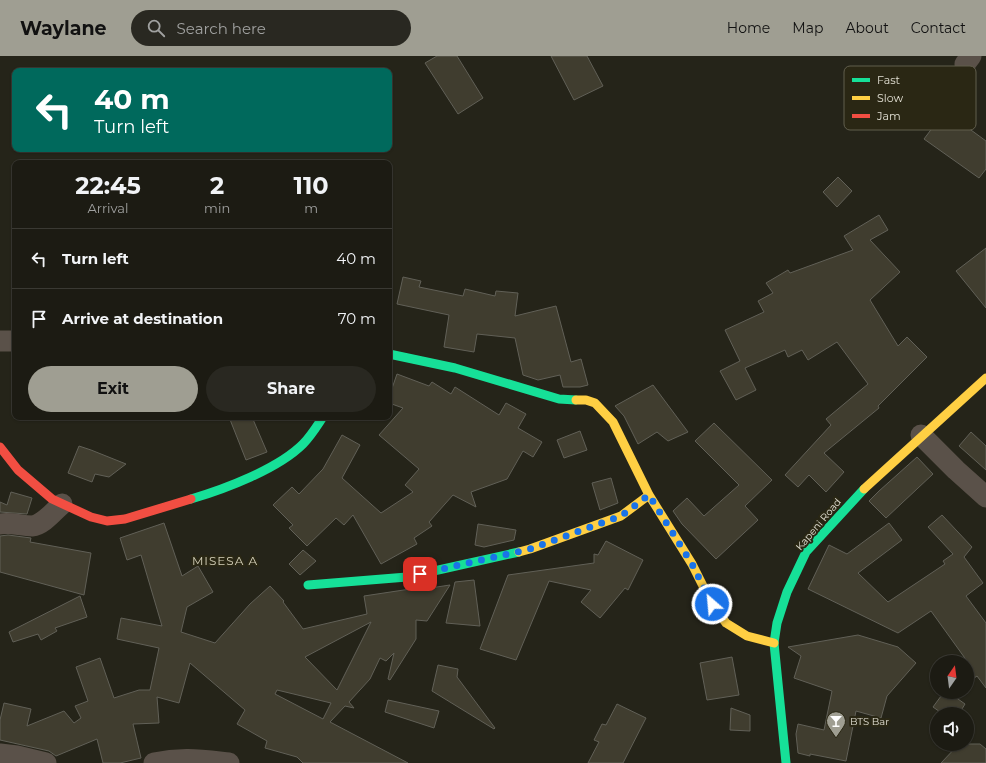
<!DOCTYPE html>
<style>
:root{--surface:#1c1b13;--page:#292821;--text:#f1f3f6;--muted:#a0a1a0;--line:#3a3933;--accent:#9f9e92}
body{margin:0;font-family:Montserrat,sans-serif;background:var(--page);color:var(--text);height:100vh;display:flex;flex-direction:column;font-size:15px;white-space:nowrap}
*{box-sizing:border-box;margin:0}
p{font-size:13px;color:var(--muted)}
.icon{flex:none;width:22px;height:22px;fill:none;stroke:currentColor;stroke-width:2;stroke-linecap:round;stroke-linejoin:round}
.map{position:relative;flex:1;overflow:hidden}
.sheet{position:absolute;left:12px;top:104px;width:380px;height:260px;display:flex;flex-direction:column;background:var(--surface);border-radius:8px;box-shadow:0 1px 3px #0004,0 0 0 1px var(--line)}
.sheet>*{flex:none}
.banner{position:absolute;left:12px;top:12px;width:380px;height:84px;border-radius:8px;box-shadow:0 1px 3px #0004,0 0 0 1px var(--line);background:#00695c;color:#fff;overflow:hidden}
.needle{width:26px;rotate:14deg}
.buttons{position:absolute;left:930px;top:599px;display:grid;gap:8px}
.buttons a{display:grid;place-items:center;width:44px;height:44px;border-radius:50%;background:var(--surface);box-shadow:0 1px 3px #0004,0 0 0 1px var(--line);font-size:20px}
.pin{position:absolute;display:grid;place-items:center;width:34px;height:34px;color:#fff;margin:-17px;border-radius:8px;box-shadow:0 2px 6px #0006}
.me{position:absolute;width:44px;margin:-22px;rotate:333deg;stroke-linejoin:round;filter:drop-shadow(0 0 3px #0008)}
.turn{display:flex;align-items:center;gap:14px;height:84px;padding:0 16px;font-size:18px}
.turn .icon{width:52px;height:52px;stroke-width:2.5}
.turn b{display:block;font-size:28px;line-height:34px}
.eta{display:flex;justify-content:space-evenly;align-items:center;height:68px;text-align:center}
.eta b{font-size:24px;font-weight:700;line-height:28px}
.action{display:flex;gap:8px;margin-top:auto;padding:8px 16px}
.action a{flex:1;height:46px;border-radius:24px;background:var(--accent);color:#111;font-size:16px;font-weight:700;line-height:46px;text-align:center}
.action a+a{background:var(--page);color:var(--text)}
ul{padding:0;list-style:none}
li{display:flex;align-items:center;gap:12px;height:60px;padding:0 16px;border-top:1px solid var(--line)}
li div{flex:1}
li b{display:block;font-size:15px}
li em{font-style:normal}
header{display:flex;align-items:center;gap:24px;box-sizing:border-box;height:56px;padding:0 20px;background:var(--accent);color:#111}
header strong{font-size:19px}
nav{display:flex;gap:22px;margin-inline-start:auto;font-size:14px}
.search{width:280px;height:36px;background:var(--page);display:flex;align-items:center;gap:10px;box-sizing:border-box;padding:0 14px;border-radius:22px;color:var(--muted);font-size:15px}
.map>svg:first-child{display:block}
.building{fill:#403d2f;stroke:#616057;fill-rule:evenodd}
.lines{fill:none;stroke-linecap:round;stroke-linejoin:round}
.street{stroke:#5a5149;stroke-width:21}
.fast{stroke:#16e098;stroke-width:9}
.slow{stroke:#ffcf43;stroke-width:9}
.jam{stroke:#f24e42;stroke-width:9}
.route{stroke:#1a73e8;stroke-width:7;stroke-dasharray:0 12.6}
.labels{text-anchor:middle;stroke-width:4;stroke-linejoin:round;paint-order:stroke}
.street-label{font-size:10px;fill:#e1dfd3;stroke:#2a2714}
.poi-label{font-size:10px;fill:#e1dfd3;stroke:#2a2714;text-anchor:start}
.quarter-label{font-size:12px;letter-spacing:1px;fill:#d5d1ba;stroke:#2a2714}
.key{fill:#2a2714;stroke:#615e4d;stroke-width:1}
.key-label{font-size:11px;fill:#e1dfd3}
</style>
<header>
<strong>Waylane</strong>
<div class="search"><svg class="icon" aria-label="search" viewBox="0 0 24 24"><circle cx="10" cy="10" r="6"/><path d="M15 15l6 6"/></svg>Search here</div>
<nav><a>Home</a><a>Map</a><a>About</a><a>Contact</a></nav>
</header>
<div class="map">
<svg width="986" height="707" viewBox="0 0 986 707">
<rect width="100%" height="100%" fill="#252419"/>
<path class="building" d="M437,0h20l26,42 -25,16 -33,-51z
M551,0h36l16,30 -29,14z
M945,55l41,30v28l-7,9 -55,-39z
M838,121l14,14 -15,16 -14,-15z
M879,159l9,15 -18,10 30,32 -30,28 28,46 9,-9 20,20 -49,49 1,2 -55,45 20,19 -18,20 -17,-17 -11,12 -13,-12 46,-50 -5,-6 42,-35 -31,-42 -29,18 -6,-10 -14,7 -3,-7 -40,18 11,22 -20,10 -16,-29 20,-10 -15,-31 39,-18 -6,-11 15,-8 -7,-10 22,-13 2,3 63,-23 -9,-14z
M986,192v60l-30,-37z
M403,221l18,4 -2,6 44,9 2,-7 30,7 1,-5 22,2 -3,23 41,-10 15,56 10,-3 7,26 -8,2h-17l-3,-12 -22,5 -15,-5 -8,-37 -38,-4 -3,18 -30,-5 5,-32 -52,-11z
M397,318l32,12 3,-4 19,12 4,-7 44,28 7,-12 20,11 -8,14 24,14 -9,15 -10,-6 -16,28 -36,13 5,15 -23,-12 -24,27 3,4 -18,12 3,6 -36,20 -28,-49 -9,10 -8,-7 -29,28 -18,-18 4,-3 -20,-20 19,-18 7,7 24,-25 19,-34 18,10 -18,33 39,35 32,-21 -8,-7 14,-16 -40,-34 24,-27 -14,-5v-6z
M653,329l35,47 -20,9 -11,-9 -19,12 -14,-28 -9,-10z
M229,361h23l15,35 -21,8z
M714,367l58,57 -27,26 13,14 -42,39 -34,-35 -9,-13 14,-13 17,18 35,-31 -44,-44z
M580,375l7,19 -23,8 -7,-18z
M971,376l15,14v24l-27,-24z
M79,390l12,4 35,14 -17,13 -14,-3 -3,8 -24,-9z
M917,401l16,17 -47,44 -17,-17 10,-10z
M611,422l7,25 -18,7 -8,-27z
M11,436l21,6 -5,16 -27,-2v-10l7,3z
M942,459l30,32 -8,10 19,26 -17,13 20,27v65l-9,-12 -10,7v-22l-36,-50 -33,22 -90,-44 21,-44 18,9 42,-31 13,17 -44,33 30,29 57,-38 -2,-3 10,-7 -25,-27z
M164,467l18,53 16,-10 15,26 -26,15 -6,25 34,11 35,-39 20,-18 14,15 -1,1 20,27 64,-15 -3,-18 53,-8v2l33,-5 -23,36 -11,-1v19l-26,41 -2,-1 6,-26 -8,8 -6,-3 -10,21 -21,23 5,6 -9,-2 -15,16 78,41h-105l-6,-6 -32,-9 2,-7 -30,-17 8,-14 -55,-47 -11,40 -22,-6 2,26 -26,1 8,34 -21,5h-17l-6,-24 -41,17 -7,-5 -49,-11v-20l4,-17 27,6 -4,17 37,-15 10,12 7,-5 -6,-12 13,-5 -12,-34 24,-9 14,40 25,-8h11l9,-42 -42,-9 4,-21 41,8 -21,-71 -14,5 -7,-22zM371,566l-34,68 -32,-33zM277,634l54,13 -8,16 -48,-25z
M478,468l38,6 -2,10 -30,7 -9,-2z
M8,479l23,3 -1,4 61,11 -7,42 -84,-23v-36z
M606,485l37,19 -15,30 -3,-2 -25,30 -19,-16 10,-12 -42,-9 -33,79 -36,-11 28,-74 86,-12v-9l4,1z
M303,494l13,11 -16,14 -11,-11z
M474,524l6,46 -34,-3 9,-41z
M80,540l7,21 -32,11 2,3 -16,9 -3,-6 -25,8 -4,-10z
M858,579l40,12 18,16 -29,33 -6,22 -25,-7 -10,50 -36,-7v2l-12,-3 -2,-19 2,-10 26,6 8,-39 -38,-13 7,-22 -13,-9z
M732,601l7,38 -32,5 -7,-37z
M438,609l20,4 -1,8 38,51 -1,1 -62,-38z
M944,636h10l-3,2 14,10 -6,10h-16l-10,-7z
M388,644l51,11 -5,17 -49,-16z
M617,648l29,14 -23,45h-35l11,-21 -5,-2 8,-16 4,1z
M731,652l19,7v16l-20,-1z
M959,688h21l6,5v14h-45z"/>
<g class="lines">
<path class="street" d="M965,8l6,-8
M0,285h15
M921,379l35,35 30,27
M0,468c11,-2 21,2 32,2 11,-1 22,-15 30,-22
M0,698l17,2 29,7
M154,707c28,-6 47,-3 75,0"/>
<path class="fast" d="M389,298l66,14 104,31 17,1
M191,443c34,-10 87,-30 112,-55 8,-8 14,-18 20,-27
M308,529l99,-8 112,-25
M786,707l-12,-120 3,-20 10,-31 19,-40 58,-63"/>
<path class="slow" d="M576,344h10l9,3 18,19 36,73 43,69 20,40 14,19 21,13 27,7
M864,433l122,-111
M519,496l11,-3 91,-33 28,-21"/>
<path class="jam" d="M0,391l18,23 34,29 39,18 16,4 18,-2 66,-20"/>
</g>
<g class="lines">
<path class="route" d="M420,518l110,-25 91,-33 28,-21 43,69 20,40"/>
</g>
<defs>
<g id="bar-pin" transform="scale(1)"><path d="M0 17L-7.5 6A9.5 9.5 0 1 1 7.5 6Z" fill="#9f9e92" stroke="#2a2714"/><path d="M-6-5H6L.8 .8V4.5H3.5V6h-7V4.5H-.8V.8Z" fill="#fff"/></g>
</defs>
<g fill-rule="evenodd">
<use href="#bar-pin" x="836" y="665"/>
</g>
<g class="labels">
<g class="street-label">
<text transform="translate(818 468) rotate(-50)" y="4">Kapeni Road</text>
</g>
<g class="poi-label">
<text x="850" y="669">BTS Bar</text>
</g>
<g class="quarter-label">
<text x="225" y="509">MISESA A</text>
</g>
</g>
<rect x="844" y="10" width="132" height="64" rx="6" class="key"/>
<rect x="852" y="22" width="18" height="4" fill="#16e098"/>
<rect x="852" y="40" width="18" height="4" fill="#ffcf43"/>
<rect x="852" y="58" width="18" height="4" fill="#f24e42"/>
<g class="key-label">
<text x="877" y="28">Fast</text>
<text x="877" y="46">Slow</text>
<text x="877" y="64">Jam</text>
</g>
</svg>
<div class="buttons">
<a><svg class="needle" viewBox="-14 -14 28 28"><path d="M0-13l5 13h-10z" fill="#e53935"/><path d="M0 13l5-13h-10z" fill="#a0a1a0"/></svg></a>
<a><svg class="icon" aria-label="sound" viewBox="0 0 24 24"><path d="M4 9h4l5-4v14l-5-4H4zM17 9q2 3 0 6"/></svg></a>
</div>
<div class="pin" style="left:420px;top:518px;background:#d93025"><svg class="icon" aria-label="arrive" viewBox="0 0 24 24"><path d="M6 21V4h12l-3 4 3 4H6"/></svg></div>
<svg class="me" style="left:712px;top:548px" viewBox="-20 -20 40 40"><circle r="17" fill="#1a73e8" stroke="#fff" stroke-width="3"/><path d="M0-11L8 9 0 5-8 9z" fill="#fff"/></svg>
<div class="banner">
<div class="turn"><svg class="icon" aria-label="left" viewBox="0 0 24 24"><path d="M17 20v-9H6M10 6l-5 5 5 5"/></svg><div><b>40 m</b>Turn left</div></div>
</div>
<section class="sheet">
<div class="eta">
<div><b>22:45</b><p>Arrival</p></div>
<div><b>2</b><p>min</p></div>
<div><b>110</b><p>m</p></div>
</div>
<ul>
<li><svg class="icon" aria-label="left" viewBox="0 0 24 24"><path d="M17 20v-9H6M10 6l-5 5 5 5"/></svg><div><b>Turn left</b></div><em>40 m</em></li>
<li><svg class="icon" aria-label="arrive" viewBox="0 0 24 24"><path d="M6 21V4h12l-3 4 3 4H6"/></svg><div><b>Arrive at destination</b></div><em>70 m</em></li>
</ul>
<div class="action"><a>Exit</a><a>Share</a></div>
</section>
</div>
